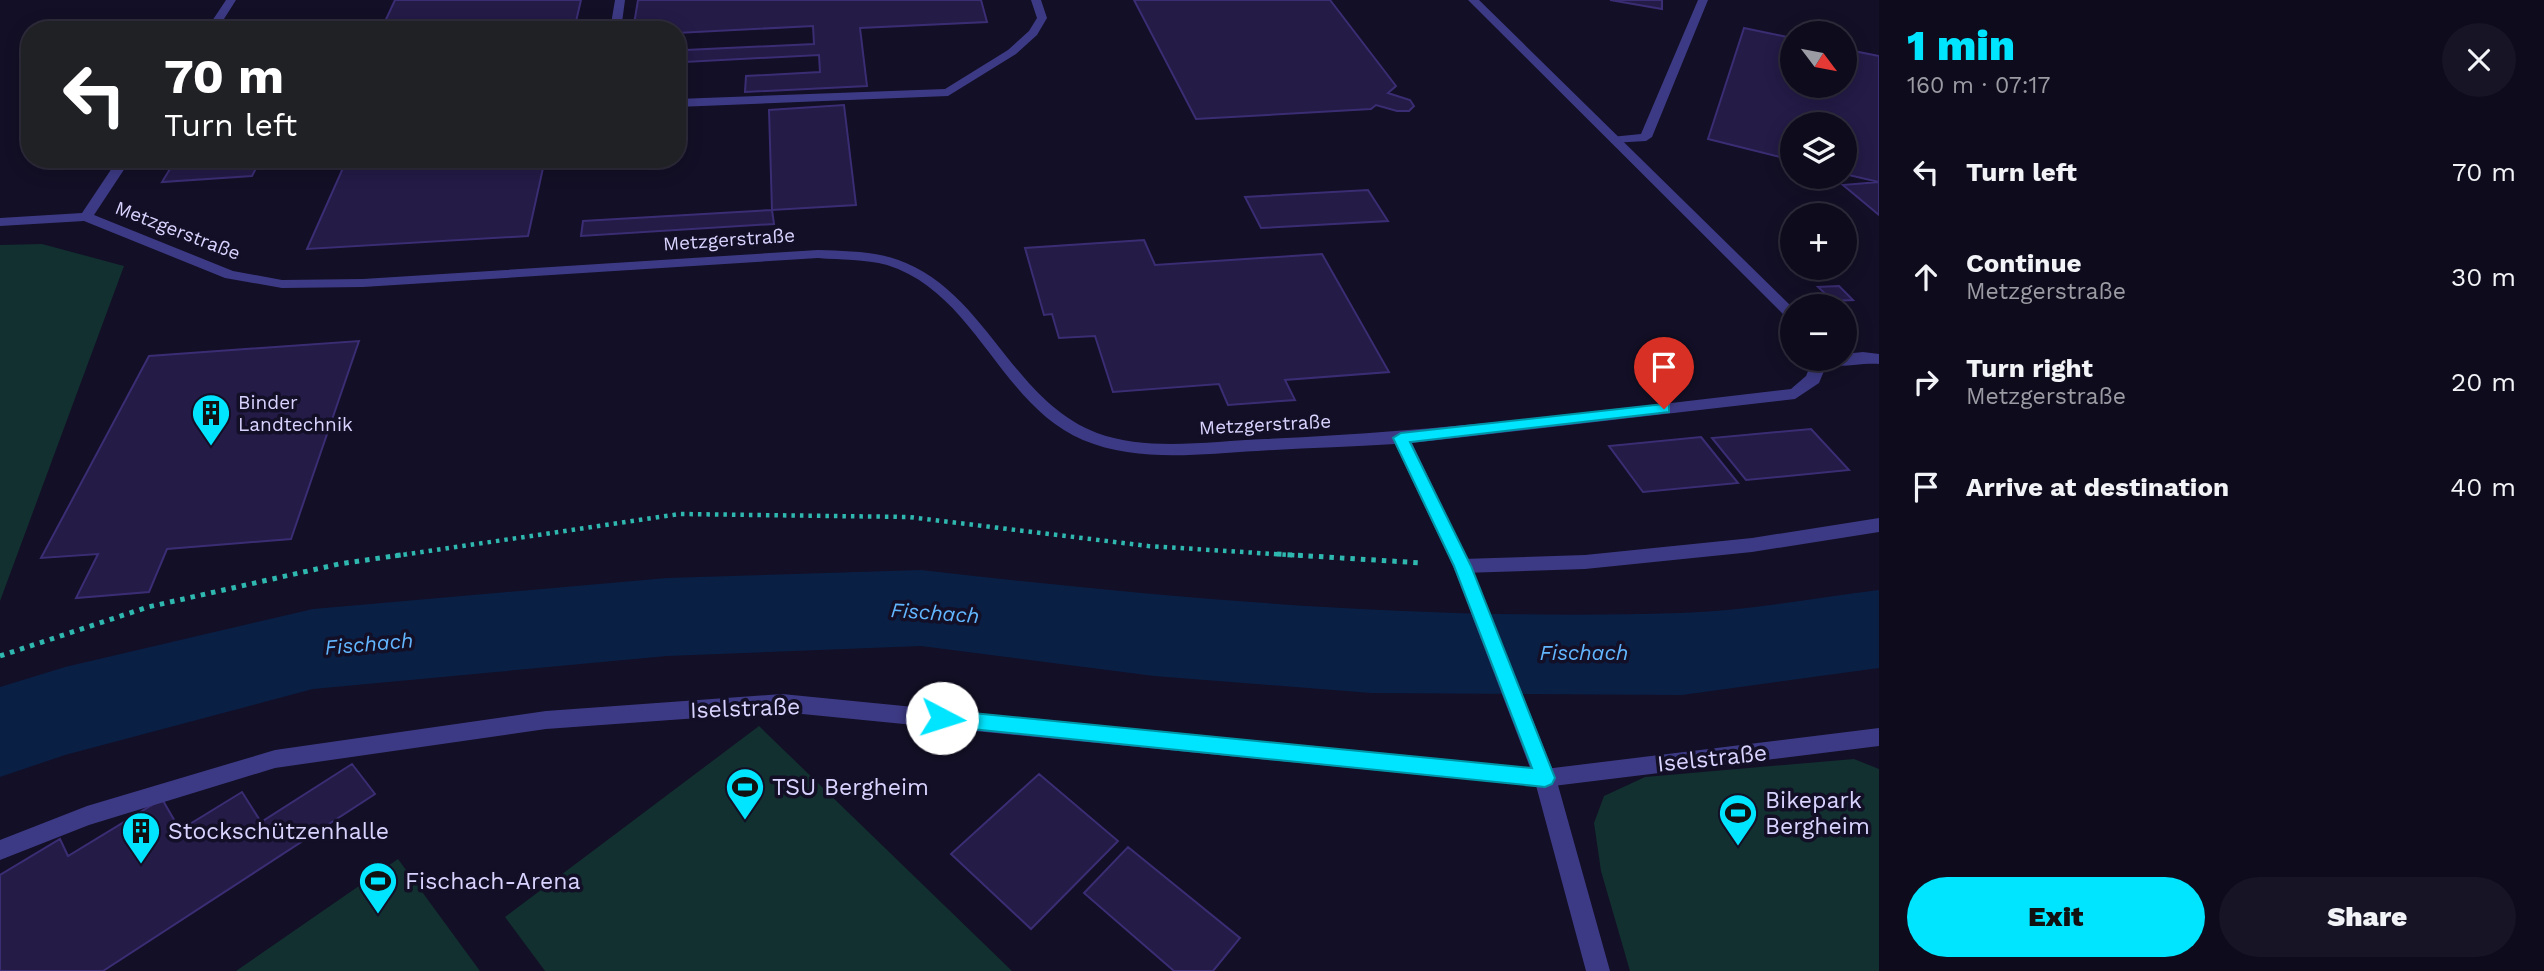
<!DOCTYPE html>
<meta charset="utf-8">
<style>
:root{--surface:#0e0b1c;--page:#171425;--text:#f1f3f6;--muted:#9b9ba3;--line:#2e2b3b;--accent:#00e5ff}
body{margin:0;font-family:"Work Sans",sans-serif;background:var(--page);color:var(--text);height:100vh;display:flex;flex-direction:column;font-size:26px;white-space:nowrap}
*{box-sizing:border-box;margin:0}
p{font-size:23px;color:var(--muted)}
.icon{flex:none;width:38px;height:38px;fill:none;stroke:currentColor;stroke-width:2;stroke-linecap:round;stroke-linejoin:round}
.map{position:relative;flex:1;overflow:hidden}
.details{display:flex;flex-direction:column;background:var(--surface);width:665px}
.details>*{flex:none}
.guide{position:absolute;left:21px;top:21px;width:665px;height:147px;border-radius:28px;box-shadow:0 4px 18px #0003,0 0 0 2px var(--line);background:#202124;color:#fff;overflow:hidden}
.needle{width:46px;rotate:122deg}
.tools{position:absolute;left:1780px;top:21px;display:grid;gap:14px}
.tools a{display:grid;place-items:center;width:77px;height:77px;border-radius:50%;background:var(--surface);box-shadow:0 4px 18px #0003,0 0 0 2px var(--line);font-size:35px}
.pin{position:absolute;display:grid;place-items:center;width:60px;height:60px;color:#fff;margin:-72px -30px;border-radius:50% 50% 50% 0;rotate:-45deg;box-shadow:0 0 7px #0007}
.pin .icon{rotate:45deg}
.me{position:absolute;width:77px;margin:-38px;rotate:95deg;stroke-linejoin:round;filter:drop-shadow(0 0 5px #0008)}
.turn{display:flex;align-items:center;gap:24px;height:147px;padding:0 28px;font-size:32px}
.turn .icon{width:91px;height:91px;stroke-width:2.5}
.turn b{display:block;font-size:49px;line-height:60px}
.round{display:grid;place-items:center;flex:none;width:74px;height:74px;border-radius:37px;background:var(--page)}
.overview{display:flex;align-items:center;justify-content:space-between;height:119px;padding:0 28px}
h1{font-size:42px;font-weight:800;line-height:52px;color:var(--accent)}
.action{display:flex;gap:14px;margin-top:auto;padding:14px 28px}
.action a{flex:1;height:80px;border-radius:42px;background:var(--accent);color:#111;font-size:28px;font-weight:800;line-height:80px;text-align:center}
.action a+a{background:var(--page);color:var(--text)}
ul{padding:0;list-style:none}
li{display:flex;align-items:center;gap:21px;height:105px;padding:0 28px}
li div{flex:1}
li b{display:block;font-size:26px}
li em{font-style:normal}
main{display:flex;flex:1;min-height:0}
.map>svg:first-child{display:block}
.green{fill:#12302f}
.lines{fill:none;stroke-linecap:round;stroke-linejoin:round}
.river{fill:#0a1f44;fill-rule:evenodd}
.building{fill:#241b47;stroke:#3b2d73;stroke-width:2}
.path-far1{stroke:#2fb8b0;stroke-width:4.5;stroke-dasharray:3.5 5;stroke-linecap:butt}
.path{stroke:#2fb8b0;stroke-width:5;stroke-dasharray:4.5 6;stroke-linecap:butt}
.lane{fill:#3d3a85;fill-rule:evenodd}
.street{fill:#3d3a85;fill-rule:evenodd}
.route{fill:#00e5ff;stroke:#0095a6;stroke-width:2}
.labels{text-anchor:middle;stroke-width:7;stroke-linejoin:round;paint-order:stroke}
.street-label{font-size:19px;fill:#d9d4ff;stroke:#130f26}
.poi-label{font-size:19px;fill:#d9d4ff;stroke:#130f26;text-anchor:start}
.water-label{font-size:21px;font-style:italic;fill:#62b6ff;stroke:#130f26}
.near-street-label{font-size:23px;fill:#d9d4ff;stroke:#130f26}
.near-poi-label{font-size:23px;fill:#d9d4ff;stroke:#130f26;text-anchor:start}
</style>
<main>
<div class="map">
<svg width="1879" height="971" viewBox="0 0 1879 971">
<rect width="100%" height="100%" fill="#130f26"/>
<path class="green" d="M42,244l82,22 -124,335v-356z
M759,726l253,245h-467l-40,-54z
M1854,759l25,10v202h-249l-29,-100 -7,-48 10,-27 41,-19z
M398,859l82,112h-244z"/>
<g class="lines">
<path class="river" d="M921,570c253,29 504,51 759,43 66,-2 133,-15 199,-23v78l-197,27 -311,-2 -217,-17 -233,-30 -254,10 -354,33 -248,66 -65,22v-90l65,-20 248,-58 354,-31z"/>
</g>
<path class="building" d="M395,0h186l-7,30h-193z
M638,0h343l6,22 -127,6 7,58 -122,6 1,-16 74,-4 -1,-17 -134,7 1,-12 128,-6 -1,-18 -136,7v-3h-44z
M1134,0h196l66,86 -8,7 22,7 4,6 -5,5h-12l-21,-6 -5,4 -175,10z
M1610,0h52v9z
M1744,28l48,10v48h52v-37l35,7v159l-36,-30 36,-3 -35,-8v-50h-52v36l-84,-21z
M844,105l12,100 -84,5 -3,-100z
M176,159h85l-9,17 -90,6z
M347,159h198l-17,77 -221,13z
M1368,190l20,31 -127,7 -16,-31z
M772,210l2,14 -193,12 2,-15z
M1144,240l11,25 167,-11 67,118 -104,8 10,20 -67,5 -9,-21 -106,8 -18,-56 -36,2 -7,-24 -8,1 -19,-67z
M1839,286l14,14 -20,1 -15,-14z
M359,341l-68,198 -124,10 -18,43 -73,6 22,-44 -57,4 108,-202z
M1811,429l38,41 -103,10 -34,-42z
M1701,437l37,46 -95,9 -34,-46z
M352,764l23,30 -272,177h-103v-96l60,-36 8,17 94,-57 18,31 62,-38 19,30z
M1039,774l79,67 -87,88 -80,-75z
M1128,847l112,91 -27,33h-39l-90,-78z"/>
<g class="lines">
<path class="path-far1" d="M395,556l285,-42 229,3 239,29 157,10"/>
<path class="path" d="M1277,554l146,9
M0,656l148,-49 191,-43 68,-10"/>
<path class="lane" d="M615,0h10l-4,30h-11z
M1031,0h10l6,18 -10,17 -21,19 -68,42 -271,11v-8l268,-10 63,-39 21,-19 8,-13z
M1698,0h10l-56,137 -6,4 -35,2v-6l30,-3z
M1863,352l16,2v10c-16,-2 -56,7 -65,-2l2,-3h28v-5z
M1879,518v14l-127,20 -167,17 -123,4 -7,-2 -2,-5 2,-5 7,-2 123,-4 167,-17z
M782,694l763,75 334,-41v18l-334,41 -763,-75 -236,17 -271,39 -186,57 -89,35v-20l87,-34 188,-56 271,-39z"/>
<path class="street" d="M226,0h10l-19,30h-11z
M1468,0h11l313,307v13l-5,-2z
M118,159h13l-37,56 139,56 49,9 81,-1 455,-29c29,1 61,1 88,13 82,35 107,138 191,170 53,19 113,8 168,6 176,-7 351,-30 526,-50l15,-13 7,-17h16l-10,24 -24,16 -383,44 59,123 85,212 54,193h-24l-52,-193 -81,-212 -58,-122c-46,3 -92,4 -138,7 -57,3 -119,12 -174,-11 -84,-36 -107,-147 -196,-175 -22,-6 -46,-5 -69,-7l-455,29 -81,1 -57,-10 -141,-57 -84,5v-8l82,-5z"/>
</g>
<path class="route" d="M1664,404l5,1v7l-259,30 61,124 84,212 -3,6 -7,3 -603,-61 -7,-2 -3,-6 3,-5 7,-3 590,58 -78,-202 -61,-128 8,-5z"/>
<defs>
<g id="building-pin" transform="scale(2.0125)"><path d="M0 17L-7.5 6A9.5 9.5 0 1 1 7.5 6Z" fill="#00e5ff" stroke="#130f26"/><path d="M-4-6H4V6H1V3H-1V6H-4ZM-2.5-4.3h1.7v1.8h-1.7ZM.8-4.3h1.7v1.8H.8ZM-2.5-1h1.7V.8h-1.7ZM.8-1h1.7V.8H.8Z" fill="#111"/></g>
<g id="stadium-pin" transform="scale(2.0125)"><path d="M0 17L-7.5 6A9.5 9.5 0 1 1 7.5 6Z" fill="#00e5ff" stroke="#130f26"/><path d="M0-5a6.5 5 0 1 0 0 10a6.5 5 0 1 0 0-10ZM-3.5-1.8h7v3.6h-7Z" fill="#111"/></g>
</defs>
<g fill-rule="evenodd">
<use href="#building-pin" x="211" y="413"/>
<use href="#stadium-pin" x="745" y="787"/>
<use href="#stadium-pin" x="1738" y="813"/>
<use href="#building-pin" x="141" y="831"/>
<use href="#stadium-pin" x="378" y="881"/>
</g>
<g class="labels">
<g class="street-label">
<text transform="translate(178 230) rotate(21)" y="7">Metzgerstraße</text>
<text transform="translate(729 239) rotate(-4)" y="7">Metzgerstraße</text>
<text transform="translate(1265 424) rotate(-3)" y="7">Metzgerstraße</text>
</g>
<g class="poi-label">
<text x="238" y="409">Binder<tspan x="238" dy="22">Landtechnik</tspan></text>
</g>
<g class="water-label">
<text transform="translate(935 613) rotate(4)" y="7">Fischach</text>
<text transform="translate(369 644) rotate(-5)" y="7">Fischach</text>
<text x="1584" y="660">Fischach</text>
</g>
<g class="near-street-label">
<text transform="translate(745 708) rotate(-2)" y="8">Iselstraße</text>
<text transform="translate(1712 758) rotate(-6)" y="8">Iselstraße</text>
</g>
<g class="near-poi-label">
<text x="772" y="795">TSU Bergheim</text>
<text x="1765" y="808">Bikepark<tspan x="1765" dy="26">Bergheim</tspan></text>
<text x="168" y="839">Stockschützenhalle</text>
<text x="405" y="889">Fischach-Arena</text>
</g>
</g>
</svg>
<div class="tools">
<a><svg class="needle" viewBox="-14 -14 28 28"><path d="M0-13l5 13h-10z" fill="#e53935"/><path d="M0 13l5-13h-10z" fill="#9b9ba3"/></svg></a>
<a><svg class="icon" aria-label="layers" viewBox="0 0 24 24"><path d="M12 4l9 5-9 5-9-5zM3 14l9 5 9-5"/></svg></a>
<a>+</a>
<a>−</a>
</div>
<div class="pin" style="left:1664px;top:409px;background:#d93025"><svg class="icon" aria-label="arrive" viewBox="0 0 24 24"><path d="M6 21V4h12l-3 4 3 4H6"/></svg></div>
<svg class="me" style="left:942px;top:718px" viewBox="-20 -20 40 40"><circle r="19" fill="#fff"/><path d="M0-13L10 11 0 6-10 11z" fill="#00e5ff"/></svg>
<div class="guide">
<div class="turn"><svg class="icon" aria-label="left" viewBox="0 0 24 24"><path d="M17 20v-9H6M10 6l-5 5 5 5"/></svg><div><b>70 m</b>Turn left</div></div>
</div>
</div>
<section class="details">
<div class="overview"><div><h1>1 min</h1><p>160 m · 07:17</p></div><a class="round"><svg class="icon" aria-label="close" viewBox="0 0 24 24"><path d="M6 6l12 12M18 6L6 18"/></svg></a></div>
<ul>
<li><svg class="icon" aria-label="left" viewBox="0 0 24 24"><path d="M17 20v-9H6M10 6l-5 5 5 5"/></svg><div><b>Turn left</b></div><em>70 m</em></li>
<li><svg class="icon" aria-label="ahead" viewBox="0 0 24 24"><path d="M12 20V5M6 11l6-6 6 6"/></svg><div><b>Continue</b><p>Metzgerstraße</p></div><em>30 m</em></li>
<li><svg class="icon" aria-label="right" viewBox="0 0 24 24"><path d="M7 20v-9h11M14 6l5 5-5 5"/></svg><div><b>Turn right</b><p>Metzgerstraße</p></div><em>20 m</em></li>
<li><svg class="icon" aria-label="arrive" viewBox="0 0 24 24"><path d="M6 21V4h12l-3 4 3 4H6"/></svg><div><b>Arrive at destination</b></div><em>40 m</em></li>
</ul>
<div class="action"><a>Exit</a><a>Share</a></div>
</section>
</main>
